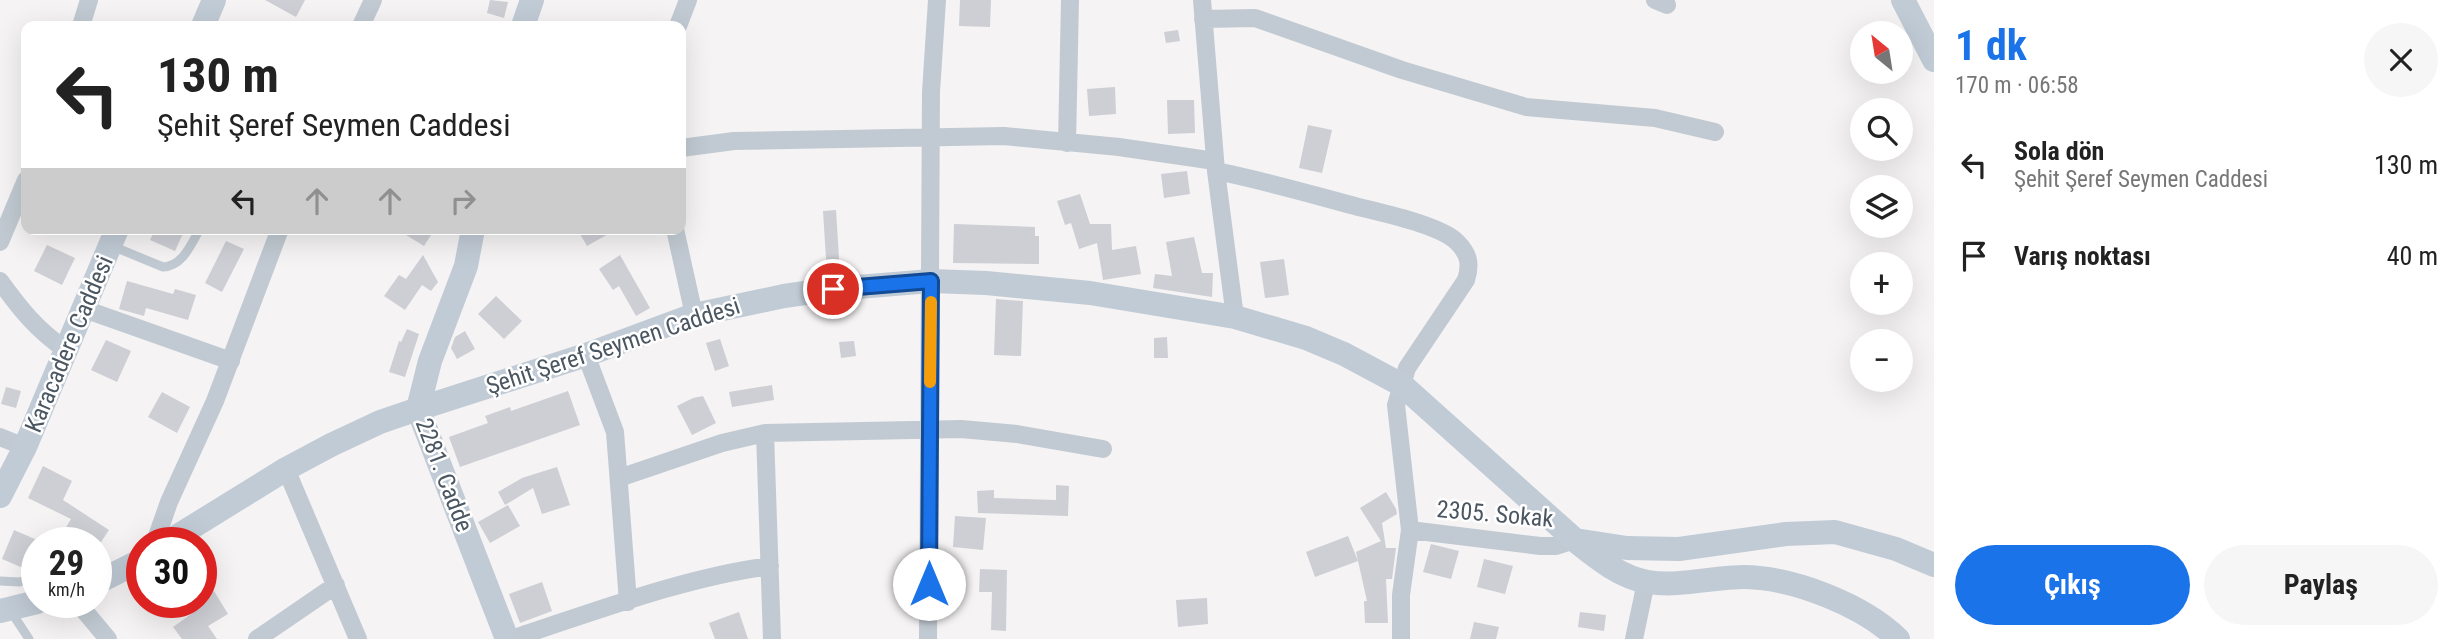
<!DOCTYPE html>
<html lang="tr">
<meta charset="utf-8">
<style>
:root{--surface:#fff;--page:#f6f6f6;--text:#222;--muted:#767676;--accent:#1a73e8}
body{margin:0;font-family:"Roboto Condensed",sans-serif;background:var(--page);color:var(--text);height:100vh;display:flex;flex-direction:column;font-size:26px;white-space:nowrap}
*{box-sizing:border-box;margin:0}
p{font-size:23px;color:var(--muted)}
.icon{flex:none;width:38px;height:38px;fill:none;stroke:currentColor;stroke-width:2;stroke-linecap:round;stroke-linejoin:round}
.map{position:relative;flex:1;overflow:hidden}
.sheet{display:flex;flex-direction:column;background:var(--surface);width:525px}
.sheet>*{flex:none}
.hud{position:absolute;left:21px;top:21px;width:665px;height:214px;border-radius:14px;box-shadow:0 7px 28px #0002;background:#fff;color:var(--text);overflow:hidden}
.needle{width:46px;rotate:330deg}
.fabs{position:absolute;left:1850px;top:21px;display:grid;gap:14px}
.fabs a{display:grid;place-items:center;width:63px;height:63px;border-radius:50%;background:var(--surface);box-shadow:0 7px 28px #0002;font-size:35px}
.speed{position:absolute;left:21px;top:527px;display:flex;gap:14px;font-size:35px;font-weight:700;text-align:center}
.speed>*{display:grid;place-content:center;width:91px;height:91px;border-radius:50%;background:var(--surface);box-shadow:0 7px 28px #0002;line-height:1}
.speed small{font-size:18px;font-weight:400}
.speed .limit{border:10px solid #d22;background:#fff;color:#111}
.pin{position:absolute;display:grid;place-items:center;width:60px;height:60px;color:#fff;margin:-30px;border:4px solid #fff;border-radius:50%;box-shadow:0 2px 7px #0007}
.me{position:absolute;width:77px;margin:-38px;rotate:0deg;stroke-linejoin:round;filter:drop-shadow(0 0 5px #0008)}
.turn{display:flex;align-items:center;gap:24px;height:147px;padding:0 21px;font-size:32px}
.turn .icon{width:91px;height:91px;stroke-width:2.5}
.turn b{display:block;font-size:49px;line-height:60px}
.lanes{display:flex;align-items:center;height:66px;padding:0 21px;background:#0003;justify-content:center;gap:35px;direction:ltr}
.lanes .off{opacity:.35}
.round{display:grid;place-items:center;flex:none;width:74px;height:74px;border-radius:37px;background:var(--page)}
.headline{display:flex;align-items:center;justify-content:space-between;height:119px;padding:0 21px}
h1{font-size:42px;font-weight:700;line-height:52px;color:var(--accent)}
.cta{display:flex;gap:14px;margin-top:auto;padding:14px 21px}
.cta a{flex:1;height:80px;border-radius:42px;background:var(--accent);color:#fff;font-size:28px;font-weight:700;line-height:80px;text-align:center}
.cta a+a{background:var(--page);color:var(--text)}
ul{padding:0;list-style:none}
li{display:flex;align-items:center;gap:21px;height:91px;padding:0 21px}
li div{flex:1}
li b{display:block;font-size:26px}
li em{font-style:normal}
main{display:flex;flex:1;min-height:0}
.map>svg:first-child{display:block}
.building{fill:#cdcfd5}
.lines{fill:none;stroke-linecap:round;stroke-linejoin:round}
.lane{stroke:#c1cad2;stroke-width:9}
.street{stroke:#c1cad2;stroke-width:18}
.secondary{stroke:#c1cbd6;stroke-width:24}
.route-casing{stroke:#114b97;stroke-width:18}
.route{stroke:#1a73e8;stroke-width:12}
.slow{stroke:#f59e0b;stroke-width:12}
.labels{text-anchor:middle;stroke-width:5;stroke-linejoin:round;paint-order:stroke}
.street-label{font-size:24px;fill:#4a5661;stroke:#fff}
</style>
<main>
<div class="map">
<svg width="1934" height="639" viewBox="0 0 1934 639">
<rect width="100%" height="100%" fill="#f5f3f3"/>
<path class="building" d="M265,0h40l-9,17z
M490,0l18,2 -4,16 -17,-5z
M960,0h31l-1,27 -31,-1z
M1178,30l2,11 -14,2 -2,-11z
M1115,87l1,27 -27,2 -2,-27z
M1167,100h27l1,33 -27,1z
M1308,125l24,5 -10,43 -23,-5z
M1187,171l3,23 -26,4 -3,-24z
M1080,194l10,30h21l1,26 24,-4 5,28 -38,6 -6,-37 -18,6 -8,-26 -6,2 -8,-24z
M836,210l4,63 -13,1 -4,-63z
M954,224l81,3v9h4v28l-86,-1z
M155,229h30l-10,22 -25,-11z
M396,229h39l-11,17z
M577,229h40l-30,17z
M1194,237l8,36h11l-1,24 -59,-9 2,-14 17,2 -6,-34z
M226,241l18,8 -22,43 -17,-9z
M47,245l28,13 -13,27 -28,-14z
M423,255l15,27 -7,9 -9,-6 -17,25 -21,-14 15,-21 7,4z
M620,255l30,53 -14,8 -17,-30 -6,4 -14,-21z
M1284,259l5,36 -24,3 -5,-36z
M127,281l46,13 2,-5 21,6 -8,25 -42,-12 -2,8 -25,-7z
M496,296l26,25 -18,18 -26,-25z
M996,299l27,2 -2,55 -27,-1z
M407,329l12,5 -14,43 -16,-5 10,-31 2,1z
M465,331l10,18 -18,10 -6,-11 4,-11z
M1167,337l1,21h-14v-20z
M720,339l9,27 -14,5 -9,-28z
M106,340l25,11 -14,31 -26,-12z
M854,341l2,15 -15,2 -2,-16z
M772,385l2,15 -42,7 -3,-15z
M6,387l15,4 -5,17 -15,-4z
M568,391l12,34 -120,42 -11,-30 39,-14 -3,-7 25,-9 1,4z
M162,392l28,15 -13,26 -29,-16z
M703,396l13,27 -24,12 -15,-29 16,-8z
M43,466l29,15 -9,19 46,30 -8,12h-25l-14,-8 9,-15 -43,-21z
M557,467l13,38 -28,9 -9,-26 -28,17 -7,-13 24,-14z
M1056,485l13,1 -1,30 -90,-3 -1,-22 17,-1v8l62,2z
M1386,492l10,17 1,5 -15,9 4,25h10l-4,31h-6l2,44h-23l-1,-22h3l-11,-49 25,-11 -21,-33z
M508,505l12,21 -30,17 -12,-21z
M955,516l31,2 -3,32 -30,-3z
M14,530l23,10v14l-7,17 -28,-12z
M1348,536l10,25 -43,16 -9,-25z
M1431,544l28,7 -8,28 -28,-7z
M1484,559l29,7 -8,28 -28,-7z
M980,569l27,1 -1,61 -15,-1 1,-38h-13z
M542,582l10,29 -32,12 -11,-29z
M214,591l14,23 -20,12 9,13h-35l-9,-12 28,-20v-9z
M1207,598l1,26 -30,3 -2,-27z
M739,612l9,27h-33l-6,-16z
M1580,612l26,3 -2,16 -26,-4z
M1474,622l25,5 -3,12h-26z"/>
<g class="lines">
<path class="lane" d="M112,246l51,21c20,-1 28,-23 37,-38
M0,581l19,1 18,-4
M10,610l19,29"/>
<path class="street" d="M1202,0l14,171 19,146
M1655,0l12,5
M1203,19l52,-1 147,52 124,37 129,11 60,14
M81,26l8,-26
M361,26l12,-26
M678,26l10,-26
M1067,143l3,-143
M681,148l53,-7 270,-5 115,11 96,14
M1216,171c46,9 90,22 135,34 25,7 88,19 106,37 12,12 14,22 9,38l-59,88 -11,37 14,125 -9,65v44
M675,229l19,86
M0,242l26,-62
M0,281c21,29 37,49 66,69
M84,309l147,52
M586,355l29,77 13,170
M765,433l7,206
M0,437l25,10
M286,469l72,170
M619,478l103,-35 43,-10 196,-4 56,5 86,15
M1410,530l130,16h16l19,-6
M155,542l14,-40 46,-101 65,-172
M77,602l31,37
M257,639l79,-54
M511,639c83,-27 174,-62 259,-73
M928,639l3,-547 6,-92
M1634,639l12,-57"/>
<path class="secondary" d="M1903,0l31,60
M203,26l11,-26
M523,26l9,-26
M473,229l-7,37 -36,95 -12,48 89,230
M0,496l25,-49 92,-218
M168,542l118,-73 45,-24 49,-23 38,-13 168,-54 108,-40 90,-19 49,-7 98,-8 55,2 104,10 145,24 71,21 38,16 58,31 173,155 52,8 52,1 107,-15 49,-2 61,17 38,16
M1578,543c20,16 44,35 70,39 32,5 65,-5 97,-5 49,1 118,28 153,62
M96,583l46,-23
M0,611l37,-9"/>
</g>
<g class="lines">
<g class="route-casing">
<path id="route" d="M833,289l98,-8 -2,303"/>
</g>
<use href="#route" class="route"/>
<path class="slow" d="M930,382l1,-80"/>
</g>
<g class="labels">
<g class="street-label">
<text transform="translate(69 344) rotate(-67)" y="8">Karacadere Caddesi</text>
<text transform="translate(613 346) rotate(-18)" y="8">Şehit Şeref Seymen Caddesi</text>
<text transform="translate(444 475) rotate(69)" y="8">2281. Cadde</text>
<text transform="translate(1495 514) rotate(5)" y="8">2305. Sokak</text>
</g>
</g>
</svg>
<div class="fabs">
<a><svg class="needle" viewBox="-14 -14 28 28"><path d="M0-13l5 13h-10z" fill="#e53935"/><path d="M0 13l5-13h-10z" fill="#767676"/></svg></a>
<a><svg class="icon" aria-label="search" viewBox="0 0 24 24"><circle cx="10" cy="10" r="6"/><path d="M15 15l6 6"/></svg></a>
<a><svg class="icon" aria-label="layers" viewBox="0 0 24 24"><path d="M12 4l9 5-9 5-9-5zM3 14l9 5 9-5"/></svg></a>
<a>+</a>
<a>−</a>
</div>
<div class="speed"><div>29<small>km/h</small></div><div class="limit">30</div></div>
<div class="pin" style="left:833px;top:289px;background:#d93025"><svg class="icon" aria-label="arrive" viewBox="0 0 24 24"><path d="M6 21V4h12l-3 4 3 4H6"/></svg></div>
<svg class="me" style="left:929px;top:584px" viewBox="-20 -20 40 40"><circle r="19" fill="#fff"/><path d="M0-13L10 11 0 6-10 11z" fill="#1a73e8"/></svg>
<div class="hud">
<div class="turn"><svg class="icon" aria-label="left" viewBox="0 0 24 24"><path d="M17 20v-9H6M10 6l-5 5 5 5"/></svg><div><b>130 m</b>Şehit Şeref Seymen Caddesi</div></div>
<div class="lanes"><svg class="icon" aria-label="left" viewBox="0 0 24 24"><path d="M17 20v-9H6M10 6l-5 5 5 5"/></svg><svg class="icon off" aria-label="ahead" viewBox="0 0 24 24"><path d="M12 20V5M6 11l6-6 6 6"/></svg><svg class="icon off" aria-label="ahead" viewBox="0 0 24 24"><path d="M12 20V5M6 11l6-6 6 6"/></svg><svg class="icon off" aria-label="right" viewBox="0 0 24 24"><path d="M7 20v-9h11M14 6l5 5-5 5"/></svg></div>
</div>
</div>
<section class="sheet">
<div class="headline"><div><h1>1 dk</h1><p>170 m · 06:58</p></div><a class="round"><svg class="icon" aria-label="close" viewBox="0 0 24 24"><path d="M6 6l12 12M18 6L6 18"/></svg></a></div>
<ul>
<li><svg class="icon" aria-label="left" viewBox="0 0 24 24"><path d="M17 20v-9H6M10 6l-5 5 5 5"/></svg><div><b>Sola dön</b><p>Şehit Şeref Seymen Caddesi</p></div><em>130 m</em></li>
<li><svg class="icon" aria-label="arrive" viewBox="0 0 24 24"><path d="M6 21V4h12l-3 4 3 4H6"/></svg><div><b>Varış noktası</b></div><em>40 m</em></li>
</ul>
<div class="cta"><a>Çıkış</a><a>Paylaş</a></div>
</section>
</main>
